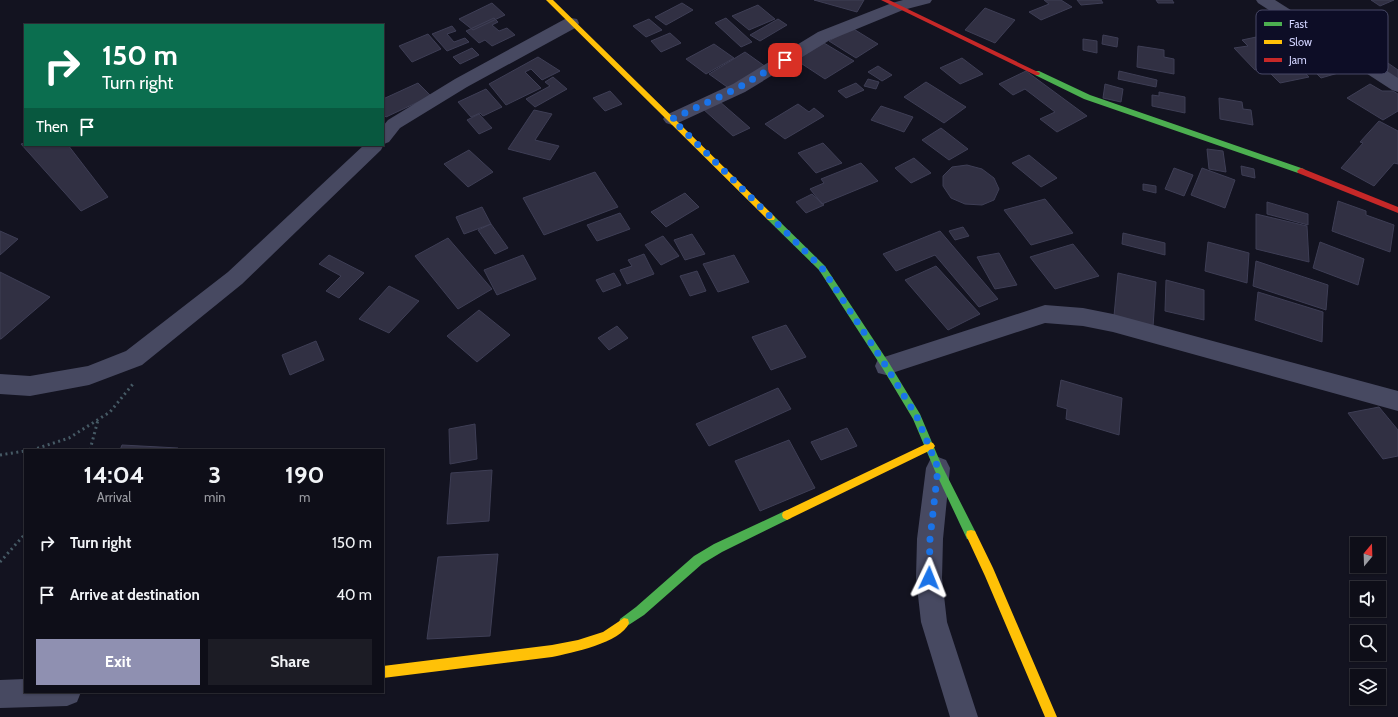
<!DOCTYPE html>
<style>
:root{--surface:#0e0e18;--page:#1c1c25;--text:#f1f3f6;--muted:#9b9ca2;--line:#2e2e37;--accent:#8f90b1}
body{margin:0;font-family:Cabin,sans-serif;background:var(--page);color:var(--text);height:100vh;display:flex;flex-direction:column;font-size:15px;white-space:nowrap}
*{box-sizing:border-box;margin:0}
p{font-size:13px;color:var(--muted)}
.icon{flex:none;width:22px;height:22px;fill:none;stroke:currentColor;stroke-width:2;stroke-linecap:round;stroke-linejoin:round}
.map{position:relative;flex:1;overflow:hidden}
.details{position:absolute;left:24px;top:449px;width:360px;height:244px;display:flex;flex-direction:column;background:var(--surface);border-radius:0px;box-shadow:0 1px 3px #0004,0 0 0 1px var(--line)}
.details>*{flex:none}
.top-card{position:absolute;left:24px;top:24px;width:360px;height:122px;border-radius:0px;box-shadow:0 1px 3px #0004,0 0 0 1px var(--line);background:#0b6e4f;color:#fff;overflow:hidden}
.needle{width:26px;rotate:19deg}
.controls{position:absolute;left:1350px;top:537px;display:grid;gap:8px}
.controls a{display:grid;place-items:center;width:36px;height:36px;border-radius:0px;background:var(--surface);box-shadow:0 1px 3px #0004,0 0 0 1px var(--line);font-size:20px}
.pin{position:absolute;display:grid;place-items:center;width:34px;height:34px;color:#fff;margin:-17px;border-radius:8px;box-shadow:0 2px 6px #0006}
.me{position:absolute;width:44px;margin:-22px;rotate:2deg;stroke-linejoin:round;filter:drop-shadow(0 0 3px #0008)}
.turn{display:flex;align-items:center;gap:14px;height:84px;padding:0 12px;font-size:18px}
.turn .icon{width:52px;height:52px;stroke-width:2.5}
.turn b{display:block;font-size:28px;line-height:34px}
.then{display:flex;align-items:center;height:38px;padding:0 12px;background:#0003;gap:8px;font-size:15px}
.eta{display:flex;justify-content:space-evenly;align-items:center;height:68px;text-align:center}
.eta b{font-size:24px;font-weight:700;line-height:28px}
.button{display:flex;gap:8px;margin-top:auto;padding:8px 12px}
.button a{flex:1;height:46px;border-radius:0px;background:var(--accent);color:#fff;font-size:16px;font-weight:700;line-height:46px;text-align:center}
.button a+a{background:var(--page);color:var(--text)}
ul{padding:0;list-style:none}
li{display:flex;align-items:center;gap:12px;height:52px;padding:0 12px}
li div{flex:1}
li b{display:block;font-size:15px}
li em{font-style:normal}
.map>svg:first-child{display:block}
.building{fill:#313043;stroke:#3e3e55}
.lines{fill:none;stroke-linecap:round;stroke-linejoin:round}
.path{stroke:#465a65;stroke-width:3;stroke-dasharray:2 3.5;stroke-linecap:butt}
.street{fill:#474961;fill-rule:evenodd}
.fast{fill:#4caf50;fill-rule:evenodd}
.slow{fill:#ffc107;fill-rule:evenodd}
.jam{fill:#c62828;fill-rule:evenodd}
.route{stroke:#1a73e8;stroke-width:7;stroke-dasharray:0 12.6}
.key{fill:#0d0d26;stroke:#484967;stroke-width:1}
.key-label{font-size:11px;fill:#d2d4ff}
</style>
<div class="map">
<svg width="1398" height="717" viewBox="0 0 1398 717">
<rect width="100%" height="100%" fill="#131320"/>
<path class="building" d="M814,0h50l-7,12z
M1044,0h17l11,7 -31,13 -12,-8 20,-8z
M1077,0h24l2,3 -22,2z
M1156,0h16l2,3h-16z
M1371,0h23l-14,6z
M492,3l13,12 -32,15 -14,-11z
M682,3l11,7 -27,15 -11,-8z
M758,5l17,14 -26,11 -17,-14z
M985,8l30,12 -20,23 -30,-13z
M494,18l4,4 -6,3 7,6 8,-3 8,7 -23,11 -7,-6 -6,3 -13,-12z
M726,18l26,24 -11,5 -26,-24z
M649,19l13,11 -16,7 -13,-11z
M778,19l9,6 -27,16 -10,-6z
M452,26l4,5 -9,3 7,8 11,-4 4,4 -22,9 -15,-17z
M852,28l26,16 -22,14 -27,-17z
M670,33l11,10 -20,9 -10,-11z
M428,34l13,15 -29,13 -13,-16z
M1103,35l15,3 -1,9 -15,-3z
M1266,35l10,10 33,32 -29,6 -15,-15 -10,2 -21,-22 14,-2 -6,-6z
M1083,39l14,2v12l-14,-3z
M824,43l30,18 -29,18 -29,-19z
M714,44l20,14 -28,16 -20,-15z
M1138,46l26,4v7l10,2v15l-37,-7z
M472,48l7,7 -19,9 -7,-7z
M745,52l21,15 -36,22 -21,-15z
M538,57l22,14 -18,9 -11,-11 -6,3 16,16 -35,17 -17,-21z
M962,58l21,16 -23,10 -20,-16z
M1385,61l13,9v13l-25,-17z
M1328,62l14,2 10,5 -31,9 -11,-11z
M878,66l14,9 -10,6 -14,-9z
M1026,71l61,45 -30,16 -17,-13 15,-7 -30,-23 -12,6 -14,-11z
M1119,71l38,9 -1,7 -38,-8z
M553,77l14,12 -32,18 -9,-8 24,-13 -5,-4z
M868,79l11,3 -3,7 -12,-3z
M926,82l40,25 -22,16 -40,-26z
M418,83l13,13 -45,21 -3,-3v-15z
M856,83l8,7 -18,8 -8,-7z
M1105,84l18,5 -2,13 -18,-4z
M1370,84l12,7h11l5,3v17l-15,9 -36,-22z
M486,89l16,18 -19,9 -3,-3 -9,4 -13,-15z
M610,91l12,13 -17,7 -12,-13z
M1159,92l26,5v16l-33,-7v-11l7,1z
M1219,98l23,4 1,7 8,1 2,15 -33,-6z
M719,101l31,27 -17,8 -30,-27z
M798,104l11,8 5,-4 10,8 -39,23 -20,-15z
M881,106l32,11 -9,15 -33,-12z
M534,110l18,4 -17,26 24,6 -9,14 -42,-11z
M479,114l13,14 -13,6 -12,-14z
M1379,121l19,10v33l-4,-1 -20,23 -33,-18 22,-25 -3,-1z
M941,128l27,21 -19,11 -27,-20z
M25,143v2h43l40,52 -27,14 -60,-67z
M823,143l19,20 -26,10 -18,-20z
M1207,149l16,2 3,21 -17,-3z
M469,150l24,22 -25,15 -24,-23z
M1029,155l28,23 -16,9 -29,-24z
M914,158l17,15 -20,10 -16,-15z
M861,163l17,18 -56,23 -12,-15 14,-6 -3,-4z
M967,165l15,4 12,9 5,11 -5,11 -12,5 -17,-1 -14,-6 -8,-12v-10l9,-9z
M1241,166l13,3 1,9 -13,-3z
M1174,168l19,7 -9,21 -19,-7z
M1202,168l33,12 -10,28 -34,-13z
M595,172l23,35 -74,28 -21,-37z
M1143,184l13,2v7l-13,-3z
M685,193l14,14 -33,20 -15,-15z
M812,194l12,11 -18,8 -10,-11z
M1045,199l28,34 -42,12 -27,-35z
M1338,201l28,10v4l28,10 -4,27 -58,-21z
M1267,202l41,12v11l-41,-11z
M482,207l9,17 -27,10 -8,-17z
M620,213l10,16 -33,12 -10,-16z
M1256,214l51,12 2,36 -53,-13z
M491,224l17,24 -13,6 -17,-24z
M963,227l6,9 -14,4 -6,-9z
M0,231l18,8 -18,16z
M940,231l58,68 -19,8 -44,-52 -39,16 -13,-17z
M1123,233l42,10v12l-43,-11z
M692,234l13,20 -20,6 -11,-20z
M663,236l16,20 -18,9 -16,-20z
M448,238l44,51 -34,20 -43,-53z
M1208,242l41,11 -2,30 -42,-12z
M1320,242l44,17 -6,26 -45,-17z
M1073,244l26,32 -44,13 -25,-32z
M999,253l18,32 -22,4 -18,-32z
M644,254l10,20 -27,10 -7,-14 12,-4 -4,-6z
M329,255l35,18 -25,25 -13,-7 15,-15 -22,-12z
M523,255l13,24 -39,16 -13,-25z
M734,255l15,27 -31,10 -15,-28z
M1256,261l72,24 -2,25 -73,-24z
M936,266l44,48 -32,16 -43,-50z
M697,271l9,20 -16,5 -10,-20z
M0,272l50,25 -49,42h-1z
M614,273l7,12 -18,7 -7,-12z
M1118,273l38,9 -3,45 -39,-11z
M1166,280l38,10v30l-39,-9z
M389,286l30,15 -30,32 -30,-14z
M1258,292l65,20 -1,30 -67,-22z
M479,310l31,25 -33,27 -30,-26z
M786,325l20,32 -35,13 -19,-33z
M617,326l11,12 -19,12 -11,-12z
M316,341l8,19 -34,15 -8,-20z
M1061,380l61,18 -3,37 -53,-16 1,-10 -10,-3z
M778,388l13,21 -82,37 -13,-22z
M1379,407l19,23v26l-15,3 -35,-46z
M475,424l2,35 -27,5 -1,-35z
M847,428l10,18 -36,14 -10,-18z
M789,440l26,48 -55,23 -25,-50z
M122,445l56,3 -1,2h-57z
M492,470l-3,51 -42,3 4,-51z
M498,554l-8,82 -63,3 11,-82z"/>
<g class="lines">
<path class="path" d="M32,450l37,-12 41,-26 23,-28
M90,450l8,-30
M0,455l25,-4
M0,562l25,-28"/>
<path class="street" d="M903,0h29l-2,3 -27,7 -73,30 -85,52 -67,31 -6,2 -6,-2 -3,-4 3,-4 67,-31 85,-52 74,-29z
M1256,0h19l123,78v14l-6,-2 -134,-87z
M571,18l6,1 2,4 -2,4 -110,60 -67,41 -11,14 -5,2 -3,6 -139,134 -100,81 -53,20 -59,11 -30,-2v-20l30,2 58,-10 38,-15 102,-79 136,-127h19v-19l5,-6 67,-41 110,-60z
M1045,305l38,3 30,6 285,77v20l-285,-79 -30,-6 -38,-3 -159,52 -8,-2 -3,-7 3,-7z
M938,457l8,3 4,8 -7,71 -1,39 5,44 31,95h-28l-29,-95 -5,-44 1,-39 9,-71 4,-8z
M25,679v13h56l-4,10 -10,4 -67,2v-28z"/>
<path class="fast" d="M1035,71h4l51,24 214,74 1,2 -1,2h-6l-214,-74 -49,-24z
M771,215l3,1 51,50 64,97 31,51 22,52 33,65 1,4 -1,4 -4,1 -4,-1 -32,-68 -22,-52 -30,-50 -64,-99 -51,-50 -1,-2 1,-2z
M787,510l4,2 1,3 -1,3 -69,34 -20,12 -58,51 -20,13 -4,-1 -1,-4 1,-4 16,-12 58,-51 20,-12z"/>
<path class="slow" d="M546,0h7l221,216 1,2 -1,2h-6z
M930,442l3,1 2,3 -2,3 -142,69 -4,2 -4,-2 -1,-3 1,-3z
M971,530l4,1 18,37 64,149h-12l-60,-141 -19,-41 1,-4z
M624,618l4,1 1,4c-8,20 -58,30 -77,34l-169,21v-12l169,-21 26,-5 25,-8z"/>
<path class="jam" d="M881,0h8l151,73 -1,2h-4z
M1301,168l97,39v6l-100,-40 -1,-2z"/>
</g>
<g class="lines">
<path class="route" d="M785,60l-47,28 -66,31 150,149 64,98 31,51 21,51 -8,71 -1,39"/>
</g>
<rect x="1256" y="10" width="132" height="64" rx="6" class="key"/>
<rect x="1264" y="22" width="18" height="4" fill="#4caf50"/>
<rect x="1264" y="40" width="18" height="4" fill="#ffc107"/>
<rect x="1264" y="58" width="18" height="4" fill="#c62828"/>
<g class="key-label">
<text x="1289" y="28">Fast</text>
<text x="1289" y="46">Slow</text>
<text x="1289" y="64">Jam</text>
</g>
</svg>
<div class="controls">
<a><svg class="needle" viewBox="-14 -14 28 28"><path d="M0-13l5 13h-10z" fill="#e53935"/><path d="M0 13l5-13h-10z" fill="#9b9ca2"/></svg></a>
<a><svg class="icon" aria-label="sound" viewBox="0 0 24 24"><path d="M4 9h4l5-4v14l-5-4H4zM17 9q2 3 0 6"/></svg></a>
<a><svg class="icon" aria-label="search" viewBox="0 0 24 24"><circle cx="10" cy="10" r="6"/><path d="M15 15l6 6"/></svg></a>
<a><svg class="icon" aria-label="layers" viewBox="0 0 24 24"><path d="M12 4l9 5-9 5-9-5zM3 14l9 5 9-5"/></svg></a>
</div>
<div class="pin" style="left:785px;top:60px;background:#d93025"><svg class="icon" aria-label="arrive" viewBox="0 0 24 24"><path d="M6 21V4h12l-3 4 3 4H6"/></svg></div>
<svg class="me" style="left:929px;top:578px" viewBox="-20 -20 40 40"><path d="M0-17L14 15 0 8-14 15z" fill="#1a73e8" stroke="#fff" stroke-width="4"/></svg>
<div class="top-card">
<div class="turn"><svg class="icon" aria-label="right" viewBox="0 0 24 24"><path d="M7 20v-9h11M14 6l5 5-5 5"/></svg><div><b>150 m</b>Turn right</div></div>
<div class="then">Then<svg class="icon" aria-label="arrive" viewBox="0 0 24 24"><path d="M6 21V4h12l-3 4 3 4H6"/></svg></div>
</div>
<section class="details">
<div class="eta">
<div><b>14:04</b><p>Arrival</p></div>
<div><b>3</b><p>min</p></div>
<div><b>190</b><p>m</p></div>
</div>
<ul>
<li><svg class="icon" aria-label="right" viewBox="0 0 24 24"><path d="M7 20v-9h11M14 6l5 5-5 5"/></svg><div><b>Turn right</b></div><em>150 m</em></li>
<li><svg class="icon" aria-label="arrive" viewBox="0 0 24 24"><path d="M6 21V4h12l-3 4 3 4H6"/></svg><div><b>Arrive at destination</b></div><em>40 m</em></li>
</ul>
<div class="button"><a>Exit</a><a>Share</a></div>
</section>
</div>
